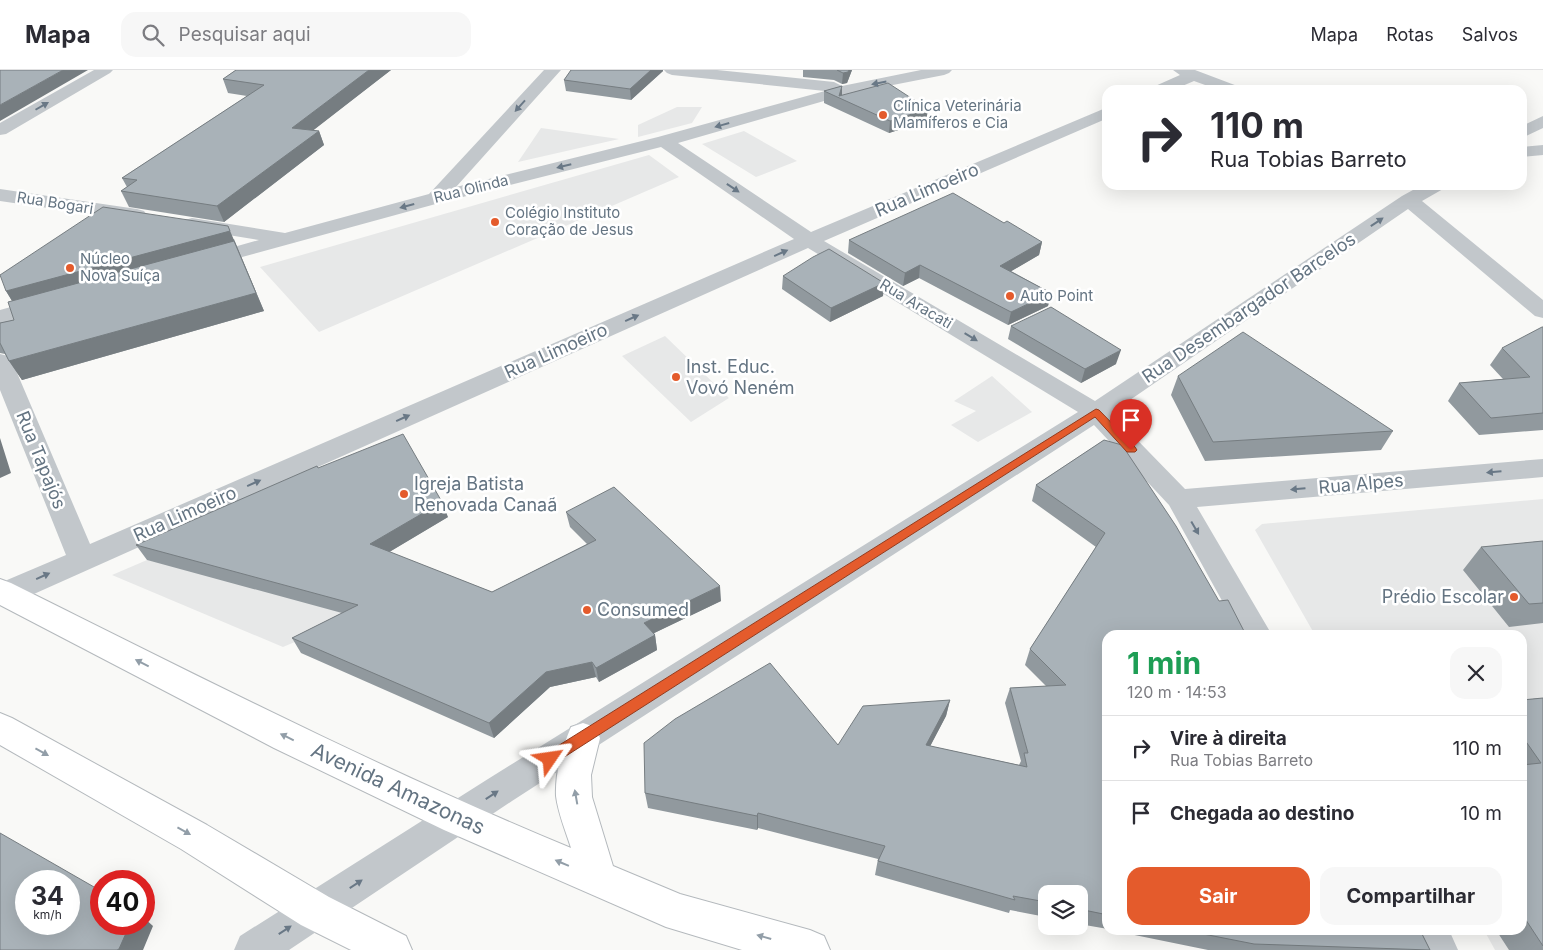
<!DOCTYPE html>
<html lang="pt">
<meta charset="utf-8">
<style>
:root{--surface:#fff;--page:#f7f7f7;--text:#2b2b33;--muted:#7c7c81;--line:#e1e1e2;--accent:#e45b2c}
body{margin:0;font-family:Inter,sans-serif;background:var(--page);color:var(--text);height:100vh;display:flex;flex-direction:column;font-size:19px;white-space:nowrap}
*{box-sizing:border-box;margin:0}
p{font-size:16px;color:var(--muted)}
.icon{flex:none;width:28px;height:28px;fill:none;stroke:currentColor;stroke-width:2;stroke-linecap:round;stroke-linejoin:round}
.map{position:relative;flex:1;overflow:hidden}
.side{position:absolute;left:1102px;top:560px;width:425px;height:305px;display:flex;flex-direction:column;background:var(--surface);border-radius:15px;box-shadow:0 5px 20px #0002}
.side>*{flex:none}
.hud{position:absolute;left:1102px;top:15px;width:425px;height:105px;border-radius:15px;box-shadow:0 5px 20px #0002;background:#fff;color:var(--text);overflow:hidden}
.buttons{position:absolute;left:1038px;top:815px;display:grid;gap:10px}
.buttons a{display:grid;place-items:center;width:50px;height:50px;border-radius:10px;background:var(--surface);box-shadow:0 5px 20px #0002;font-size:25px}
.speed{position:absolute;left:15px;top:800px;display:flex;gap:10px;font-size:25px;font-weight:700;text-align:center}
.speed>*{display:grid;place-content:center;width:65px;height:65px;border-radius:50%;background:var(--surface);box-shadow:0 5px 20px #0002;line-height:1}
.speed small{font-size:12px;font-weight:400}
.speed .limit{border:8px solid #d22;background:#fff;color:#111}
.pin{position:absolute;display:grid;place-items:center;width:42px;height:42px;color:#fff;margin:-51px -21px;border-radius:50% 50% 50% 0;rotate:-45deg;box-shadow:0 0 5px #0007}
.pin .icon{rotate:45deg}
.me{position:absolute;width:55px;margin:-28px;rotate:58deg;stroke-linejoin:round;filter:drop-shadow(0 0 4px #0008)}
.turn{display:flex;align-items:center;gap:18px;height:105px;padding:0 25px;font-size:22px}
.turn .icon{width:65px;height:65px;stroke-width:2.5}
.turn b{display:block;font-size:35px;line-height:42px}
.round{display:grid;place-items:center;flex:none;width:52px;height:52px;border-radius:15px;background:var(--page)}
.headline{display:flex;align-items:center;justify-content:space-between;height:85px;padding:0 25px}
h1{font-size:30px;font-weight:700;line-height:38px;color:#1e9e55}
.button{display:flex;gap:10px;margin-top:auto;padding:10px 25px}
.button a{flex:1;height:58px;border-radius:15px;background:var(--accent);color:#fff;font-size:20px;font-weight:700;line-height:58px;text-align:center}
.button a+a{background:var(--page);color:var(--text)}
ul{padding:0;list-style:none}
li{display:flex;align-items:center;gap:15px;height:65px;padding:0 25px;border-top:1px solid var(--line)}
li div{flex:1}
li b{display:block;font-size:19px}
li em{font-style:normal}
header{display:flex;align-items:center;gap:30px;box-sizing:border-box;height:70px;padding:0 25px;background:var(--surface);border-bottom:1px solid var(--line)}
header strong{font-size:24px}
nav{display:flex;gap:28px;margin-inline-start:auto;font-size:18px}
.search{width:350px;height:45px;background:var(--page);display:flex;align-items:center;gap:12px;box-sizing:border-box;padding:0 18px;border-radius:15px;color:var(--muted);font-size:19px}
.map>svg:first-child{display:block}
.built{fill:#e7e8e8}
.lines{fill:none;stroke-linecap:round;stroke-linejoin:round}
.major-casing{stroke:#b4b9bd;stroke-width:2}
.minor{fill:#c2c7cb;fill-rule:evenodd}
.major{fill:#fff;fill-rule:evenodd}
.wall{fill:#91999e}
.shaded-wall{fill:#767d81}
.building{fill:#a9b2b8;stroke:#767d81;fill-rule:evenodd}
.oneway{fill:#697886}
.oneway2{fill:#929ea8}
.route{fill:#e45b2c;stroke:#943b1d}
.poi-dot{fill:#e45b2c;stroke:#fff;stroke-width:2}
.labels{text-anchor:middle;stroke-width:5;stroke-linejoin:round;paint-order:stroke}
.far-poi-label{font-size:15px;fill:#647482;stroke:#fff;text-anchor:start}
.far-street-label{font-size:15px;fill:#647482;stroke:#fff}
.street-label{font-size:18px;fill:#647482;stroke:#fff}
.poi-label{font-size:18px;fill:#647482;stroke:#fff;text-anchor:start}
.near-street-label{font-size:21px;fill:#647482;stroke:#fff}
</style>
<header>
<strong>Mapa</strong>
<div class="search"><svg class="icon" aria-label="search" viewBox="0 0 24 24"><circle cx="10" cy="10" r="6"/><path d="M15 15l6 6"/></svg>Pesquisar aqui</div>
<nav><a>Mapa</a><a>Rotas</a><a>Salvos</a></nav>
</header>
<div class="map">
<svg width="1543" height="880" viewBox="0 0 1543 880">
<rect width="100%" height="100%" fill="#f9f9f7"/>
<path class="built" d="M677,37h25l-10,16 -54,14v-12z
M541,58l78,11 -101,23z
M744,61l53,30 -41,16 -54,-33z
M649,85l30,22 -360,155 -59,-65z
M665,266l64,62 -38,24 -69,-66z
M992,306l40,36 -54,30 -27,-17 25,-14 -22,-10z
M1543,429v451h-48l-11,-20h38v-295h-207l-60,-105 7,-6z
M147,490l56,12 207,21 -127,54 -171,-72z"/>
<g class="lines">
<g class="major-casing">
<path id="major" d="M0,509l11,4c185,92 369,186 560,265 -5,-16 -13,-35 -15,-52 -1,-23 6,-48 15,-69l12,-4 12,4 5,11 -9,37 1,22 21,69 67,28 130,36 14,6 6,14h-88l-76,-23 -222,-97 -170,-82 -274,-143z
M0,643l12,5 195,107 122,72 77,39 6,14h-61l-50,-25 -120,-76 -181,-104z"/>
</g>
<path class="minor" d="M94,0h19l-3,3 -104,61 -6,1v-12z
M544,0h17l-105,117 202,-50 167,-46 -153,-16 -5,-2 -3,-3h53l117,12 8,4 79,-16h31l-3,3 -5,2 -92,18 -174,50 133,89 297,-125v11l-284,123 271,160 307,-205 20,-11h23l-2,4 -21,12 121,99v18l-8,-2 -127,-107 -297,204 74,76 358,-30v18l-346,30 75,128h-31l-72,-130 -75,-80 -582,376 -223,149h-55l6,-14 248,-157 590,-367 -270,-164 -792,354 -11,4 -5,-2v-21l66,-28 -66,-165v-36l8,2 4,5 78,183 704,-305 -133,-92 -218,55 -241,66 -7,-2 -3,-4 3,-4 64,-18 -74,-12 -3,-4 3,-4 7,-2 93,15 144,-39z
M1173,0h22l45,17 2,3h-23l-25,-9 -21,9h-22l2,-3 27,-12z
M1543,46v12l-21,10v-12z
M1543,75v10l-21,2v-10z
M0,119l137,20 7,2 3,4 -3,4 -7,2 -137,-20z
M47,227l8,2 3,5 -3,5 -55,15v-14z
M1408,860h41l9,20h-41z"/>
<use href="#major" class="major"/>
</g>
<path class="wall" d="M236,0h155l-78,60 6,1 5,14 -100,77 -95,-15 -8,-16 6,-4 -5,-9 125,-82 -19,-3 -5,-14z
M571,0h92v1l-32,29 -65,-9 -2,-11z
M803,0h49l-5,13 -5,1 -8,-4 -31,-3z
M842,16v9l86,14 -2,12 -37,12 -65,-30v-12z
M234,169l30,72 -242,69 -13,-19 -4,-7 -5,-1v-30l14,-3 -2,-19 -6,-10z
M849,170l193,2 -3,13 -28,16 40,22 -3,13 -40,19 -89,-47 -16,8 -55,-33z
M783,206l101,7 -1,13 -53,26 -48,-33z
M1011,256l105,38 -35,19 -73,-44z
M1543,257v103l-64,5 -31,-34 11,-18 44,-4 -13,-14 12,-17z
M1178,306l215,55 -12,19 -176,11 -34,-66z
M1104,370l4,195v294l-29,-5v-30h-33v23l-36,-7 -1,3 -134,-38 3,-16 -120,-31 -1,2 -109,-22 -3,-15 193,-48 112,-45 -4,16 -16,30 89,19 2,-4 -16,-58 5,-15 36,-2 -21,-21 5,-16 66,-102 -64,-46 4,-16z
M318,398l130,49 -59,35 103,40 95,-48 -17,-17 -4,-15 155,89 -67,32 1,2 2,15 -58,32 -3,-5 -46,10 -56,51 -193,-85 -9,-15 50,-25 -195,-53 -11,-15z
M1543,471v82l-34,4 -46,-57 18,-23z
M1543,628v252h-34l-13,-20h26v-230z
M1110,860h310l10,20h-222z"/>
<path class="shaded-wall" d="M63,0h25l-88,51v-16z
M369,0h22l-94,73 -5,-15z
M651,0h12v1l-32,29 -1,-11z
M849,0h3l-5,13 -5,1 1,-11z
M842,16v12l-3,-2z
M928,39l-2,12 -37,12 1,-12z
M319,61l5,14 -100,77 -7,-16z
M228,156l36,85 -242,69 -13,-19 247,-68 -242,11 -8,-13z
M1042,172l-3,13 -41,24 2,-13z
M920,195l-1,13 -16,8 2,-13z
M884,213l-1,13 -53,26 1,-14z
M1051,223l-3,13 -40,19 3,-13z
M1121,280l-5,14 -35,19 4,-14z
M0,368l11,35 -11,5z
M442,432l6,15 -72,43 -6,-16z
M720,516l1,15 -75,36 -2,-14z
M655,565l2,15 -58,32 -3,-14z
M592,592l4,15 -46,10 -56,51 -5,-15 57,-51z
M950,630l-4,16 -23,44 3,-15z
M758,743v15l-1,2v-14z
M144,848l9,8 -10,24h-26l13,-26h14z"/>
<path class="building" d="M0,0h63l-63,35z
M236,0h133l-77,58 27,3 -102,75 -96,-15 16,-11 -15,-2 142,-93 -41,-6z
M571,0h80l-21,19 -66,-9z
M837,0h12l-1,2 -5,1z
M888,13l40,26 -38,12 -66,-30 18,-5 -3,10z
M953,123l51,30 3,-2 35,21 -42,24 51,27 -40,19 -91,-47 -15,8 -56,-33z
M103,137l125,19 2,5 -224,60 -6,-16z
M234,171l22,52 -247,68 -9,-18v-20l14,-3 -6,-18z
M829,179l55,34 -53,25 -48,-32 30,-19z
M1051,237l70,43 -36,19 -74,-43z
M1542,257h1v86l-52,5 -32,-35 71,-6 -28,-29z
M1243,262l150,99 -180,11 -35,-66z
M403,364l39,68 -72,42 122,48 104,-52 -30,-28 48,-25 106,99 -76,37 11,12 -59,33 -4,-6 -46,10 -57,51 -197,-85 66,-33 -222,-60 181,-79 1,2z
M1104,370l18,5 54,81 43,75 9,-1 18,35h-138v280l-29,-6v-15h-33v8l-33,-6 2,4 -137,-39 7,-15 -127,-33 -1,3 -112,-23 -1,-50 31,-24 95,-56 68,82 25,-39 87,-6 -24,45 101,22 -3,-14h4l-18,-65 56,-3 -36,-36 75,-116 -69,-48z
M1543,471v62l-14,1 -48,-57z
M1543,628v248l-21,-32v-149l19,-2 -19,-27v-36z
M0,763l101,58v33h29l-11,25 -2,1h-117zM26,811h43v43h-43z
M1183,860h237l10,20 -176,-6z"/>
<defs><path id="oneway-solid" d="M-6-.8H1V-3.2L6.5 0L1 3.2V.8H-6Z" transform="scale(1.25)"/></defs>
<g class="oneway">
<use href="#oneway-solid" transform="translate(879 13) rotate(169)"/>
<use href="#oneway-solid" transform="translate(42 36) rotate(-30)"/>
<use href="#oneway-solid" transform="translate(520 36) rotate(132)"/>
<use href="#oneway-solid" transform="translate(722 55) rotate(164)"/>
<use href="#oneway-solid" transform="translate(564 96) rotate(166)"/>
<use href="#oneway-solid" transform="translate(733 118) rotate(34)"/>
<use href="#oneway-solid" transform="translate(407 136) rotate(165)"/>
<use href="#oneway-solid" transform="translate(1377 152) rotate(-34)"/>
<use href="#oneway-solid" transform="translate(781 183) rotate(-24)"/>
<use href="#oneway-solid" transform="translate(632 248) rotate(-24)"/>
<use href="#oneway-solid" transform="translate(971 267) rotate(31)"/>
<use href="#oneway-solid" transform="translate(403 348) rotate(-24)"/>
<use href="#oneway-solid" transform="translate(1494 402) rotate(175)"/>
<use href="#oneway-solid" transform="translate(254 413) rotate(-24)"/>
<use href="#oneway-solid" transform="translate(1298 419) rotate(175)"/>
<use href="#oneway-solid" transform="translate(1195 458) rotate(60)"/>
<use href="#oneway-solid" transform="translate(43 506) rotate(-24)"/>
<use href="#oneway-solid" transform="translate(492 725) rotate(-33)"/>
<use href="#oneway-solid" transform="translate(356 814) rotate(-33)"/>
<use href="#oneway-solid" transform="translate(285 860) rotate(-33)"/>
</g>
<g class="oneway2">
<use href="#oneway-solid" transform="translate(142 593) rotate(-153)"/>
<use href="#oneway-solid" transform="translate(287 667) rotate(-154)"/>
<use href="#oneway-solid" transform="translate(42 682) rotate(29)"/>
<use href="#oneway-solid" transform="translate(576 727) rotate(-100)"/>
<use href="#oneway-solid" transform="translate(184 761) rotate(29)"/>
<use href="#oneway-solid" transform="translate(562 793) rotate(-157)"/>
<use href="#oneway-solid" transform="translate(764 867) rotate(-164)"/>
</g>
<path class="route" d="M1096,339l3,1 36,37 2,3 -2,2h-8l-32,-35 -540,346 -5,2 -5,-2 -2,-4 2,-5z"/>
<g class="poi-dot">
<circle cx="883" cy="45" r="5"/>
<circle cx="495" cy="152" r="5"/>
<circle cx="70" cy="198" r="5"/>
<circle cx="1010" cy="226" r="5"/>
<circle cx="676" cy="307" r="5"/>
<circle cx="404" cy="424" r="5"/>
<circle cx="1514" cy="527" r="5"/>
<circle cx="587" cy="540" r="5"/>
</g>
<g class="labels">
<g class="far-poi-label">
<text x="893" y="41">Clínica Veterinária<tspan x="893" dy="17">Mamíferos e Cia</tspan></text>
<text x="505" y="148">Colégio Instituto<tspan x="505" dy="17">Coração de Jesus</tspan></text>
<text x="80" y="194">Núcleo<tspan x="80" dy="17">Nova Suíça</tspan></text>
<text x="1020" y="231">Auto Point</text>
</g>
<g class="far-street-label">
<text transform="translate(471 119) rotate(-14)" y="5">Rua Olinda</text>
<text transform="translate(55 133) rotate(9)" y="5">Rua Bogari</text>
<text transform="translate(916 234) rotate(31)" y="5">Rua Aracati</text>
</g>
<g class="street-label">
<text transform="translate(927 120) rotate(-23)" y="6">Rua Limoeiro</text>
<text transform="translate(1249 238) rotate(-34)" y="6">Rua Desembargador Barcelos</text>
<text transform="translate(556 281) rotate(-24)" y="6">Rua Limoeiro</text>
<text transform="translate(41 390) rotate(68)" y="6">Rua Tapajós</text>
<text transform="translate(1361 414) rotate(-5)" y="6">Rua Alpes</text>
<text transform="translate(185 444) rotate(-24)" y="6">Rua Limoeiro</text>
</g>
<g class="poi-label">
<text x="686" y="303">Inst. Educ.<tspan x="686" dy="21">Vovó Neném</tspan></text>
<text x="414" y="420">Igreja Batista<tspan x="414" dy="21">Renovada Canaã</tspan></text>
<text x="1504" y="533" text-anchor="end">Prédio Escolar</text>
<text x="597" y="546">Consumed</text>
</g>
<g class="near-street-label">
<text transform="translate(398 719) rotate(25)" y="7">Avenida Amazonas</text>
</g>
</g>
</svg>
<div class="buttons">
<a><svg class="icon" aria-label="layers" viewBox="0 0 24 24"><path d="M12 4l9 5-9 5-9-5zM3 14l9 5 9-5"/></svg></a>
</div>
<div class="speed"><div>34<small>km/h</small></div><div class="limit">40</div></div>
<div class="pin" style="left:1131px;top:380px;background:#d93025"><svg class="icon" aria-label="arrive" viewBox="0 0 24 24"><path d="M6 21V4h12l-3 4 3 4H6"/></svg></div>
<svg class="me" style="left:550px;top:689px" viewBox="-20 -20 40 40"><path d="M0-17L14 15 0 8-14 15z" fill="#e45b2c" stroke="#fff" stroke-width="4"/></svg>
<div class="hud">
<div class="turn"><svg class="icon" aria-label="right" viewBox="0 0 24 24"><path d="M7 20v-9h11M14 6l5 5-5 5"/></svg><div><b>110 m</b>Rua Tobias Barreto</div></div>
</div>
<section class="side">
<div class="headline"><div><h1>1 min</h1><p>120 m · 14:53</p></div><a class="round"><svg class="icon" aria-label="close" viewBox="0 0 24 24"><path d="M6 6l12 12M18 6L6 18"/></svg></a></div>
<ul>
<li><svg class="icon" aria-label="right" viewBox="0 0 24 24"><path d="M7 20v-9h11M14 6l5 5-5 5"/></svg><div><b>Vire à direita</b><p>Rua Tobias Barreto</p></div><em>110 m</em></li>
<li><svg class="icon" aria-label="arrive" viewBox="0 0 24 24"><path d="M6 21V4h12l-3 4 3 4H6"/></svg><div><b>Chegada ao destino</b></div><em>10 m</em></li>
</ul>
<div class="button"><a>Sair</a><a>Compartilhar</a></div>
</section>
</div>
